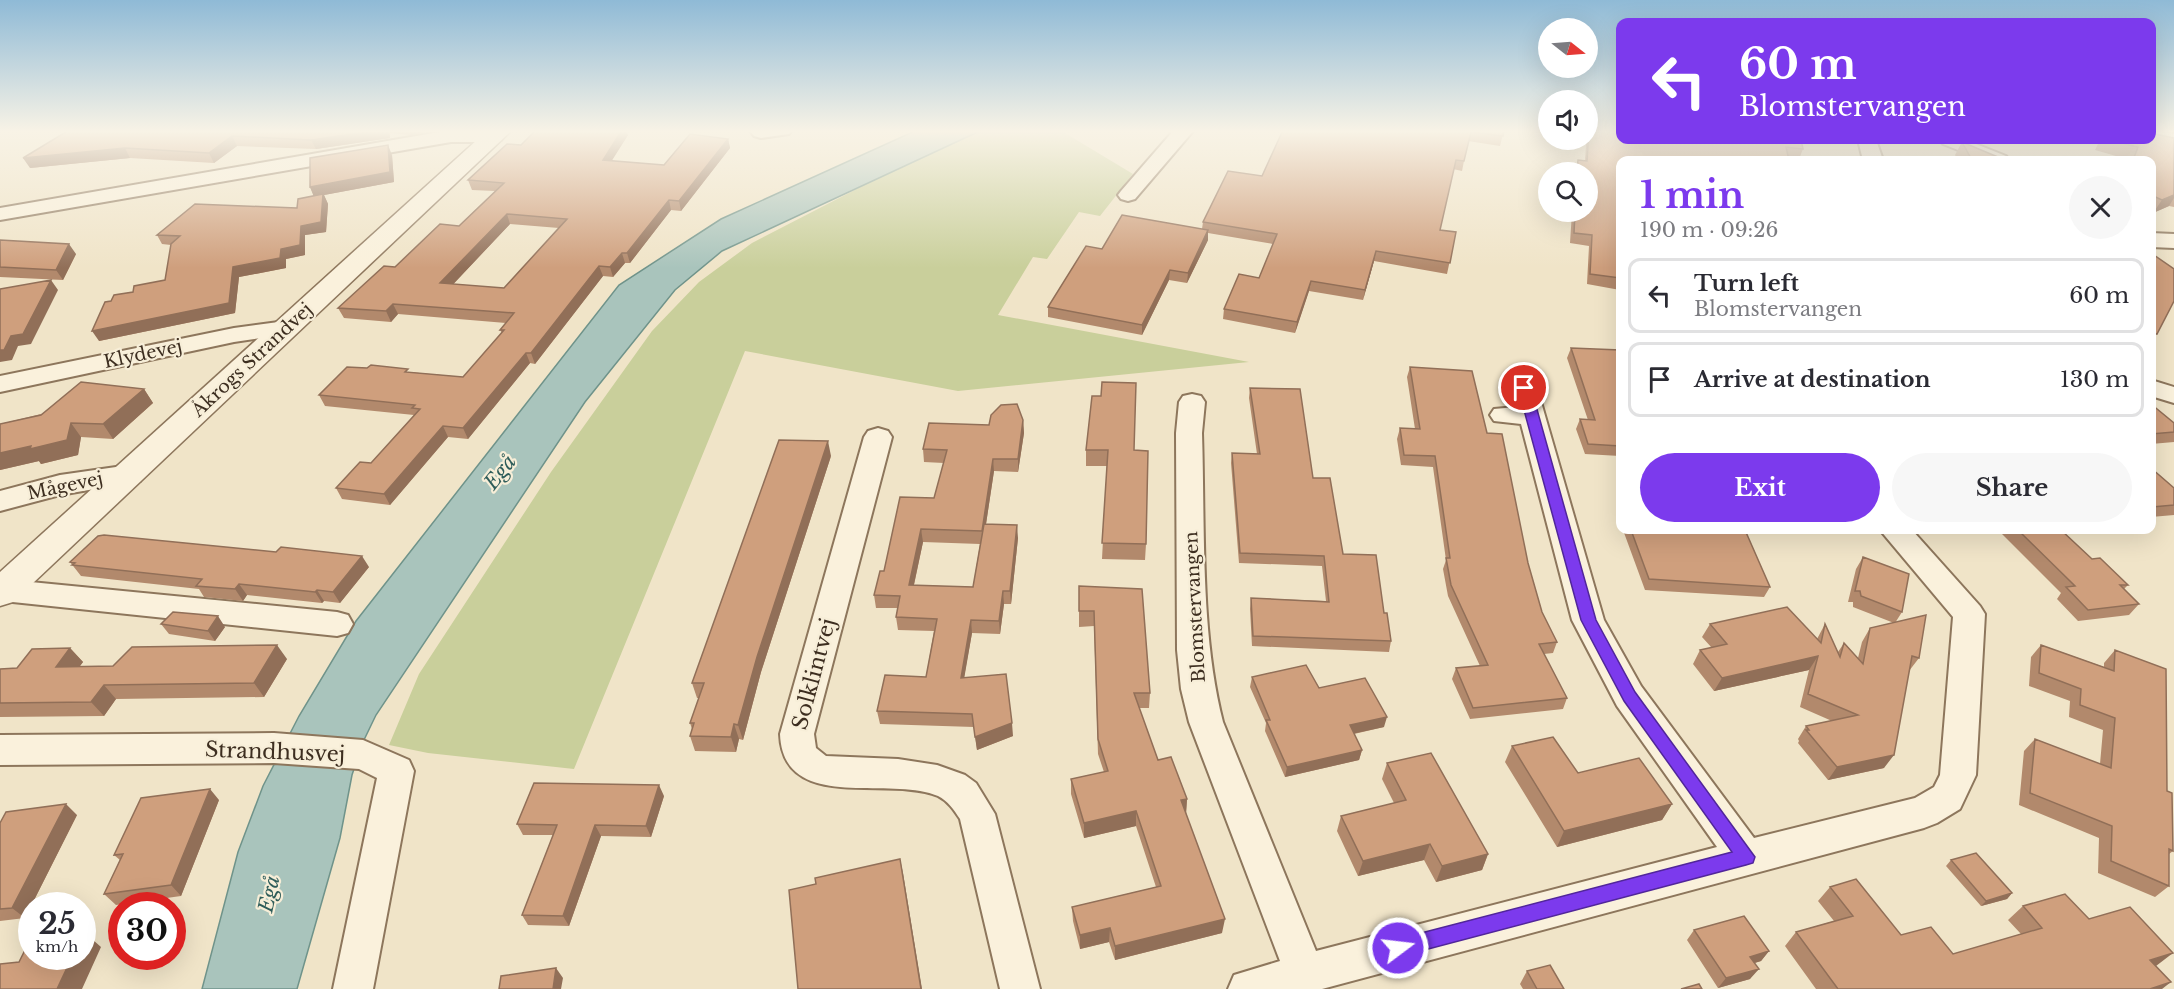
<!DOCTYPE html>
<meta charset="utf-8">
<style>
:root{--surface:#fff;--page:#f7f7f7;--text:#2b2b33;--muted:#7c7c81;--line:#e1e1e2;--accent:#7c3aed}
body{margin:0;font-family:"Libre Baskerville",serif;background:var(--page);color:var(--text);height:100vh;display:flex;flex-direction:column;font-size:22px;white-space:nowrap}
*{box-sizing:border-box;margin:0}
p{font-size:20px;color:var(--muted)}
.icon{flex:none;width:33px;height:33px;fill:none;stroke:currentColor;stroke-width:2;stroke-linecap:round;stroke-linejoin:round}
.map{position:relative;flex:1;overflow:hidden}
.drawer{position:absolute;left:1616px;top:156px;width:540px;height:378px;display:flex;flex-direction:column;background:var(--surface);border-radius:12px;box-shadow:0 6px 24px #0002}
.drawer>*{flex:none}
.hud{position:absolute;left:1616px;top:18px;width:540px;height:126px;border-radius:12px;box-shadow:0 6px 24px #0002;background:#7c3aed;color:#fff;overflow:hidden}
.needle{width:39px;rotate:107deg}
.fabs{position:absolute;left:1538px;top:18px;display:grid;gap:12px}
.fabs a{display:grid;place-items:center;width:60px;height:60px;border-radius:50%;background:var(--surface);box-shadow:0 6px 24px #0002;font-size:30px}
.speed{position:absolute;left:18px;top:892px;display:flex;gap:12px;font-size:30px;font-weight:700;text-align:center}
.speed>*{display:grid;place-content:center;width:78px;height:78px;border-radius:50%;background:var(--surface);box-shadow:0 6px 24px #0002;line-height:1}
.speed small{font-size:15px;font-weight:400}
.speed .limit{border:9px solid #d22;background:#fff;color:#111}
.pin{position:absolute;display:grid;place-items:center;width:51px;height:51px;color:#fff;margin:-26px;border:3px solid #fff;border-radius:50%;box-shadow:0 2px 6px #0007}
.me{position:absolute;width:66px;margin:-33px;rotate:75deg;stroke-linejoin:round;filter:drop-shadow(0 0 4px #0008)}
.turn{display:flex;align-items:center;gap:21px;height:126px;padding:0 24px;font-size:27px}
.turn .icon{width:78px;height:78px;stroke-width:2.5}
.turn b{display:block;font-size:42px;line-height:51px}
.round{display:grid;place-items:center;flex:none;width:63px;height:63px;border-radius:32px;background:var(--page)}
.overview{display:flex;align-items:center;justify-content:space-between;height:102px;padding:0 24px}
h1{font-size:36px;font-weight:700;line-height:45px;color:var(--accent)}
.primary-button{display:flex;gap:12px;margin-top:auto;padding:12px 24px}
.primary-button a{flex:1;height:69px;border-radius:36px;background:var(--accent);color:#fff;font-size:24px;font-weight:700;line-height:69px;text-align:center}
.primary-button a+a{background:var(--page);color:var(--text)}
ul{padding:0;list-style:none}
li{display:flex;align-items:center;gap:18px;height:75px;margin:0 12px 9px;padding:0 12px;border:3px solid var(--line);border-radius:12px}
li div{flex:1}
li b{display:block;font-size:22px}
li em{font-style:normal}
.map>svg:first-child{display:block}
.green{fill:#c9cf9b}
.water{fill:#a9c4bc;stroke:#6f938a;stroke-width:1.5}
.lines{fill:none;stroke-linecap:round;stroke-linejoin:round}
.minor-casing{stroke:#8d765c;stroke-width:4}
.tertiary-casing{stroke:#8d765c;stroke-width:3}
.minor{fill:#faf1dc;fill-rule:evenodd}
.tertiary{fill:#faf1dc;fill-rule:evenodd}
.wall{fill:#b2896c;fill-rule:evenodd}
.shaded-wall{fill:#916f58}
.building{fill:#cf9f7d;stroke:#916f58;stroke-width:1.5;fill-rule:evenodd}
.route{fill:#7c3aed;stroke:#51269a;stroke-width:1.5}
.labels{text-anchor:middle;stroke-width:4.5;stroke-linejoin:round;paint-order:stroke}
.street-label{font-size:18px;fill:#3d2e20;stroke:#f7eed8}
.water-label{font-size:20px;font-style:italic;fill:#2f5d5a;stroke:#f7eed8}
.near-street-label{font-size:21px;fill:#3d2e20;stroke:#f7eed8}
</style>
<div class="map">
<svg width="2174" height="989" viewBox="0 0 2174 989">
<rect width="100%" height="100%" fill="#f0e4c8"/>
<path class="green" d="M982,130h78l73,44 -33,42 -21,-4 -32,47 -14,-2 -35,58 251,47 -291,29 -213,-40 -171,418 -146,-16 -39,-8 30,-71 132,-202 101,-141 47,-49 53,-39 161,-83z"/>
<path class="water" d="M917,130h65l-260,121 -47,39 -90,112 -209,313 -13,27 -11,33 -12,63 -43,151h-95l36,-137 25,-66 36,-70 57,-95 263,-336 102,-66z"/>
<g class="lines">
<g class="minor-casing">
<path id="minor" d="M451,130h43l7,2 3,4 -3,4 -7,2h-43l-451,78v-12z
M753,130h39l-3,4 -28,4 -7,-2 -3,-4z
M1174,130h20l-59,69 -7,2 -7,-2 -3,-4 3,-4z
M1858,140h18l7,20h-20z
M1940,140h26l40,16 3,4h-26l-40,-16z
M2151,233l23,1v14l-23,-1z
M286,321l9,2 3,5 -3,5 -61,9 -234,50v-16l234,-48z
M1524,380l9,2 4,6 67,232 37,66 113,152 161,-40 19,-11 6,-12 13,-158 -73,-87h32l68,76 5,8 -9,161 -16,34 -23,14 -13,5 -602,161h-94l6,-14 46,-14 -91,-239 -8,-33 -4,-39 -1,-217 3,-31 4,-6 9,-2 9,2 4,6 -3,31c3,94 -2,199 21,289l93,229 401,-104 -100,-141 -45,-86 -51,-196 -27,-3 -4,-6 4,-6 22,-2 -5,-19 4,-6z
M2151,380l23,7v16l-23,-7z
M878,428l10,3 4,6 -78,297 2,14 10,8 72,3 39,6 28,10 11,8 19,31 45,175h-40l-40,-170c-6,-9 -12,-18 -22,-23 -50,-21 -155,18 -158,-62l84,-297 4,-6z
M130,465l10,2 4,7 -4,7 -80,14 -60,16v-20l60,-16z
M0,579l337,33 11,3 5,9 -5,9 -11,3 -334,-35h-3z
M274,733l89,7 46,20 5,11 -41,218h-40l44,-211 -18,-9 -85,-6 -274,2v-30z"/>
</g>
<g class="tertiary-casing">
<path id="tertiary" d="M488,130h24l-499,472 -13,4v-34z"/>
</g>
<use href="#minor" class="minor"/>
<use href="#tertiary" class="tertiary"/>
</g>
<path class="wall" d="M69,130h359l-3,2 -14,3 -21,-2v5l-74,11 -79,-3 -23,17 -84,-5 -100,10z
M1283,130h221l-4,16 -32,-5 -6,30 -9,-2 -13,61 16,2 -9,42 -73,-13 -11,39 -54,-9 -14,42 -72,-14 1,-10 35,-31 14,-34 -65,-11v7l-21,43 -18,-3 -27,55 -94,-18v-10l54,-58 100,-20 1,-7 59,-46z
M1587,130h33l181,10 2,9 -4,10 -11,-1 -168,2v130l-33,-6 2,-38 -19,-3 2,-31h15v-40h-12l3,-12 7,1z
M2151,130h3l-2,3 22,5v69l-5,-1 -16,7 -2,-1v-52h-21l-35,-10 5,-10h51z
M2155,130h19v4z
M628,135l-17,26 53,4 64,-26 2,9 -49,63 -10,-1 -41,53h-5l-12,14 -10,-1 -68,88 -5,-1 -62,76 -20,-2 -58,68 -48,-6 -6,-11 35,-25 43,-48 -89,-9 -6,-11 90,-23 54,5 39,-44 -2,-3 6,-7 -108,-9 -7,8 -47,-4 -6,-10 57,-41 64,-41 36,-35 -23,-1 -4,-10 53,-35zM510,224l49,4 -55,60 -51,-4z
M1962,142l43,18h-47l-3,-5z
M392,155l2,27 -70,13 4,9 -2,28 -21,3v20l-19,4v9l-47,9 -4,36 -136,28 12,-40 22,-9 32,-12 6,-35 -9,-1 -5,-9 140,-27 17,-12 -4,-9z
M0,240l76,14 -13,26 -63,-3z
M2151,253l6,81 -6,7z
M1571,348l49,2v106l-35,-2 -9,-25 4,-10 8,1 -21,-62z
M1410,367l77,66 41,130 14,49 15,30 -4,11 -9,1 23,44 -4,11 -93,10 -18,-40 4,-11 24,-2 -32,-70 -5,-27 3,-9 -13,-93 -32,-2 -4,-26 3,-11 15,1 -8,-52z
M1250,388l63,90 30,76 41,59 7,28 -2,11 -137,-6 -2,-37 1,-11 75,3 -4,-35 -83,-3 -8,-100 1,-10 25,1 -8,-56z
M144,389l9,14 -40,36 -32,-2 -3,18 -37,9 -2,-3 -39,9v-46z
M1101,396l33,54 12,94 -1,16 -43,-1 5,-93h-21v-16z
M2151,404l23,19v19l-23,2z
M1023,420l1,13 -6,39 -24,-1 -8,53 32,14 -7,66h-7l-4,30 -28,-1 -8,44 49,59 -36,14 -3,-23 -94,-3 -3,-13 49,-34 8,-46 -36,-1 -2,-13 2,-9h-22l-2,-13 60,-97 10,-35 -20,-1 -1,-13 66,-24zM923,542l57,2 -7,43 -59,-2z
M831,456l-70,216 -18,68 -4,-1 -3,13 -41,-1 -5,-15 2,-7 -2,-6 9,-25h-2l-5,-15z
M2151,468l23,20v27l-23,2z
M1620,501v20l-4,-11z
M1623,530h146l-23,2 24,55 -6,10 -119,-7z
M1998,530h63l31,29 36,26 -4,4 15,15 -10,11 -51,6 -21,-22 4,-6z
M1863,557l39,55 -7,11 24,35 -10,13 -25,97 -56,12 -30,-37 1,-2 -1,-2 8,-13 26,-5 -32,-14 9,-37 -95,21 -21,-27 7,-14 12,-2 -10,-11 8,-13 107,15 8,-15 13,28 6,-9 14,15 4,-16 8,-14 24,-5 -41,-16v-5h-5l8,-33z
M70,562l299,5 -29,36 -16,-2 -2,2 -75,-8 -4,6 -39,-4 -5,-8 -118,-13z
M1079,586l71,107 -1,15h-10l19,52 29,39 -1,14 36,120 -107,27 -6,-18 -29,7 -7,-28 -1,-14 84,-20 -20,-61 -52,12 -13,-44v-15l33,-7 -6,-18 -4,-128 -15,1z
M161,624l64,3 -10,14 -46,-7z
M2041,645l63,22v-4l11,-13 52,141 6,60 -4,3v32l-14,11 -57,-24 1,-35 -80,-33 5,-54 11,-12 65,25 3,-34 -34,-13 1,-16 -41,-15 2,-29z
M70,648l13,14 -4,5 34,-1 174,-7 -23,38 -148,2 -12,17 -104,1v-48l17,-1z
M1252,677l67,11 65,39 -30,7 8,16 -3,10 -74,17 -20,-46 1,-8 -16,-36z
M1512,746l66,27 94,31 -10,16 -105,27 -52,-85z
M1387,763l101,91 -6,16 -46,12 -12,-22 -66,16 -21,-45 4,-15 53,-13 -12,-24z
M664,796l-13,41 -50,-1 -32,90 -41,-1 -6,-10 31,-80h-30l-6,-11z
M219,800l-38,96 -65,9 -12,-11 16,-34 -6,-5z
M77,815l-52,103 -25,3v-98z
M1951,860l61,33 -5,6 -26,7 -35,-40z
M1830,887l71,48 52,19 68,-20 -13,-14 15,-14 66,13 67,47 6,23h-346l-31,-43 11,-14 38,-11 -16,-20z
M1694,930l75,21 -8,10 -7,2 -4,16 -32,9 -31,-48z
M1527,971l37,18h-41l-3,-5z"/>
<path class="shaded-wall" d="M380,130h8l2,8 -74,11 -5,-9z
M409,130h19l-3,2 -14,3z
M622,130h4l2,5 -22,35 -3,-10z
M232,136l5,10 -23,17 -5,-10z
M728,139l2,9 -49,63 -2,-10z
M388,145l4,10 2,27 -70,13 4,9 -2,28 -21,3v20l-19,4v9l-47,9 -4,36 -136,28 -7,-10 141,-64 48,-18 20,-23 13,-29 -4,-10z
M125,148l5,10 -100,10 -7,-10z
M2174,195v3l-5,8 -16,7 9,-13z
M669,200l2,10 -41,53 -3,-10z
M507,214l3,10 -65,69 -5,-10z
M1208,230v10l-21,43 1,-10z
M69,244l7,10 -13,26 -7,-10z
M1376,251l-2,10 -11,39 2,-10z
M622,253l3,10 -12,14 -3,-10z
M599,266l4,10 -68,88 -4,-11z
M1170,270l-1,10 -27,55v-10z
M51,280l7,10 -27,54 -13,2 -6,14 -12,2v-12z
M1311,281l-2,10 -14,42 2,-11z
M393,304l5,10 -7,8 -5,-11z
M526,353l4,10 -62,76 -5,-11z
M144,389l9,14 -40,36 -10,-15z
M1023,420l1,13 -6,39v-13z
M71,423l10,14 -3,18 -37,9 -2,-3 -39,9v-17z
M443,426l5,11 -58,68 -6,-11z
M828,441l3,15 -70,216 -18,68 -5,-15 19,-68z
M993,459l1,12 -11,73 -1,-13z
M1017,525l1,13 -7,66 -1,-13z
M921,529l2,13 -12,56 -2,-13z
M362,556l7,11 -29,36 -7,-11z
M239,584l8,11 -4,6 -8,-12z
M317,590l7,11 -2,2 -7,-11z
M1003,591l1,13 -4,30 -1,-13z
M218,616l7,11 -10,14 -7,-10z
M971,620l1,13 -10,58 -1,-13z
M277,645l10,14 -23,38 -10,-14z
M70,648l13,14 -14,19 -13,-14z
M1818,656l-9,14 -95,21 8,-13z
M104,685l12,14 -12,17 -13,-14z
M1387,717l-3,10 -37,8 3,-10z
M1012,723l1,13 -36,14 -2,-13z
M734,724l5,15 -3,13 -5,-15z
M1362,750l-3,10 -74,17 2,-10z
M1894,755l-10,13 -56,12 9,-13z
M659,785l5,11 -13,41 -5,-11z
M210,789l9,11 -38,96 -10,-11z
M1187,799l-1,15 -5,-14z
M66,804l11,11 -52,103 -13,-10z
M1672,804l-10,16 -105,27 7,-16z
M1136,811v15l-52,12v-15z
M595,825l6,11 -32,90 -6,-10z
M1430,844l-6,16 -66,16 5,-15z
M1488,854l-6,16 -46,12 6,-16z
M900,859l3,14 19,116h-1z
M2012,893l-5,6 -26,7 5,-5z
M1225,919l-3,14 -107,27v-14z
M1110,928l-1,14 -29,7v-14z
M84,932l17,15 -19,42h-25l15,-32h10v-22z
M1769,951l-8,10 -19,6 8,-10z
M2173,953l-17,13 -6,-6z
M556,968l7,10 -2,11h-8z
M1759,969l-9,10 -32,9 8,-10z
M2171,982l-9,7h-12z"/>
<path class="building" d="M69,130h311l-69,10 -79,-4 -23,17 -84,-5 -102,10z
M536,130h86l-19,30 61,5 26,-31 38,5 -49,62 -10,-1 -42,53h-5l-12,14 -11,-1 -68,87h-5l-63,75 -20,-2 -59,68 -48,-6 24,-26 11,1 49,-54 -8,-1 3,-3 -96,-10 28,-28 20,1 4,-3 37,4 -3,3 58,5 41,-47h-4l14,-17 -121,-9 -7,7 -48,-3 46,-42 11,1 45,-43 19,2 45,-43 -36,-3 39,-36 14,1zM507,214l60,5 -63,69 -64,-5z
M1283,130h221l-1,6 -32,-4 -7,29 -8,-1 -16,70 16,2 -6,31 -74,-12 -11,39 -54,-9 -14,41 -73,-13 15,-35 20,4 18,-44 -74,-12 25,-51 34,5z
M1589,130h31v10h181l2,9 -17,-2 3,13h-169v118l-30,-4 2,-39 -18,-2 1,-21h12v-40h-10l1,-12 9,1z
M2151,133l23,5v57l-12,5 -11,-5v-35h-18l5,-13 -30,-7h43z
M1962,142l43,18h-33z
M388,145l2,27 -80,15v-29z
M323,194l-2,28 -20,4 -1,19 -19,4 -1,9 -47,9 -4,36 -137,28 13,-29 6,-1 3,-6 19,-3 1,-6 31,-6 6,-36 9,-8 -23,-1 38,-31 102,4 1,-9z
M1122,215l86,15 -20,43 -18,-3 -28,55 -94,-18 38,-61 16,3z
M0,240l69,4 -13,26 -56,-3z
M2151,253l23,16v32l-17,33 -6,-2z
M51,280l-28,54 -12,2 -7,14h-4v-61z
M1571,348l49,2v96l-32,-2 -8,-25 15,1z
M1410,367l62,4 15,62 15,1 26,129 14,49 15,30 -18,2 28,54 -94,10 -17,-40 32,-3 -37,-80 -5,-27h4l-15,-102 -31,-1 -4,-27 20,1z
M81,382l63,7 -41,35 -32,-1 -4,17 -37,9 1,-3 -31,7v-29l41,-9z
M1102,382l34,1 -2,67 14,1 -2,93 -44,-1 6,-93h-22l6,-54h9z
M1250,388l50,1 13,89h17l13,76 33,1 8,58h3l4,28 -138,-5 -2,-38 78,4 -5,-46 -84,-3 -8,-100 28,1z
M1017,404l6,16 -5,39h-25l-11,72 -61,-2 -12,56 64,2 11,-63 33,1 -7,66h-7l-4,30 -28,-1 -10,58 45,-4 6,49 -37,14 -3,-23 -95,-3 8,-36 41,2 11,-58 -41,-2 4,-21 -26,-1 6,-24h4l16,-74 34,1 13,-48 -24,-1 6,-26 60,2 2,-10 10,-10z
M2151,404l23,19v9l-23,2z
M779,440l49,1 -71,216 -19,68 -4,-1 -3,13 -41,-1 4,-13h-4l14,-40h-12z
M2151,468l23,20v17l-22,2 -1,-1z
M1631,530h114l25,57 -121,-8z
M2018,530h43l31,29 8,-1 28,27h-8l19,19 -51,6 -22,-23 9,-1z
M104,535l172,17 5,-5 81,9 -29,36 -16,-2 -2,2 -76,-8 -4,5 -39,-3 6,-7 -130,-14 3,-2 -5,-1 28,-26z
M1863,557l46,17 -7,38 -41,-16 -1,-5h-5z
M1079,586l63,3 8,104h-16l24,67 13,-3 16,42 -6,1 44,119 -110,27 -5,-18 -30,7 -8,-28 89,-21 -25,-75 -52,12 -13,-44 37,-8 -10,-32 -4,-128h-15z
M1787,607l34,36 4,-19 15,33 4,-14 19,21 7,-36 56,-13 -7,43 -7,-2 -18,99 -57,12 -31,-37h3l-3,-4 52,-11 -50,-21 10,-38 -96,22 -22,-28 27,-6 -17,-20z
M173,612l45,4 -10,15 -47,-7z
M277,645l-23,38 -150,2 -13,17 -91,1v-34l17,-1 15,-19 38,-1 -14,19 57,-1 19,-19z
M2041,645l73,26 1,-21 51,19 1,122 5,2 1,58 -4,-2v37l-58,-25 1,-35 -82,-33 5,-54 76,29 4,-50 -35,-13 1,-16 -42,-16z
M1306,665l13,23 46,-10 22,39 -37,8 12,25 -75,17 -21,-47h4l-18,-43z
M1553,737l25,36 61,-15 33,46 -108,27 -52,-85z
M1431,753l57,101 -46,12 -12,-22 -67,17 -22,-45 65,-16 -19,-37z
M534,783l125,2 -13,41 -51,-1 -32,91 -41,-1 35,-90 -40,-1z
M210,789l-39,96 -67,9 19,-40 -9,1 27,-57z
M66,804l-54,104 -12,1v-86l6,-11z
M1976,853l36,40 -26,8 -35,-41z
M900,859l21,130h-123l-9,-99 27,-6 -1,-6z
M1856,879l45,56 30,-8 22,27 89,-26 -19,-22 42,-12 24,25 41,-12 43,46 -23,7 21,22 -21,7h-312l-42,-57 57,-16 -23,-29z
M1744,916l25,35 -19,6 9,12 -33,9 -32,-48z
M30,940h2v17h40l-15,32h-57v-25l19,-2z
M1550,965l14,24h-27l-10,-18z
M556,968l-3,21h-54l2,-13z
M1699,984l3,5h-21z"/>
<linearGradient id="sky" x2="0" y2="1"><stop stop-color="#8fbad6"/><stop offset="0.49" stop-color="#f8f3e6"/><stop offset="1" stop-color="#f8f3e6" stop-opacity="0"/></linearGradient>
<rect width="2174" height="268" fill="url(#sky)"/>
<path class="route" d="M1524,384l7,4 65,232 39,72 120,165 -2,6 -7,2 -348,92 -7,-2 -3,-7 3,-6 7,-3 334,-87 -108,-151 -43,-81 -63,-232z"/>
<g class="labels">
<g class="street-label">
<text transform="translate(143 354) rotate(-12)" y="6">Klydevej</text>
<text transform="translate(252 360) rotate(-43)" y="6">Åkrogs Strandvej</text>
<text transform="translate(65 486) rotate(-12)" y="6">Mågevej</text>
<text transform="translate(1195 607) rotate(-93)" y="6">Blomstervangen</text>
</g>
<g class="water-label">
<text transform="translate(500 472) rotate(-52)" y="7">Egå</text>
<text transform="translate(269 894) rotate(-78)" y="7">Egå</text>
</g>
<g class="near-street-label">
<text transform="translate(814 674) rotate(-75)" y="7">Solklintvej</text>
<text transform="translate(275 752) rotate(2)" y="7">Strandhusvej</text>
</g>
</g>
</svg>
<div class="fabs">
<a><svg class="needle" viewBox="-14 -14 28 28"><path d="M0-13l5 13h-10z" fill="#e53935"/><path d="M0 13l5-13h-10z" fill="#7c7c81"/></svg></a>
<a><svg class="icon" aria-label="sound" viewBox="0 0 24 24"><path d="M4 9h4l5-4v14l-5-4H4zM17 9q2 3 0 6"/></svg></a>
<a><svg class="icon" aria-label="search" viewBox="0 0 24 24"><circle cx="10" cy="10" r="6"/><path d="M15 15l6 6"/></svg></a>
</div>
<div class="speed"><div>25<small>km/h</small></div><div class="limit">30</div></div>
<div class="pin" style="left:1524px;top:388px;background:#d93025"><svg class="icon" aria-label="arrive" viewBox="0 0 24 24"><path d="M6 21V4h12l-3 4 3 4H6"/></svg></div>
<svg class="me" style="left:1398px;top:948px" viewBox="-20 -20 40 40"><circle r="17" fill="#7c3aed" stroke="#fff" stroke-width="3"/><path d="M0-11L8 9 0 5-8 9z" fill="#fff"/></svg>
<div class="hud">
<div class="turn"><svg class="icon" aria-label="left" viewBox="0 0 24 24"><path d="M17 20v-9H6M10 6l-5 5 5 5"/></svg><div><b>60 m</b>Blomstervangen</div></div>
</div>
<section class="drawer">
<div class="overview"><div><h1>1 min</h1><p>190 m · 09:26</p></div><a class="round"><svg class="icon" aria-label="close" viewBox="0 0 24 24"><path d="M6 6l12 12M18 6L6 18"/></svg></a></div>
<ul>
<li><svg class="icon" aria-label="left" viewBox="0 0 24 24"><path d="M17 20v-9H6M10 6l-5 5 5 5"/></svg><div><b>Turn left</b><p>Blomstervangen</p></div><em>60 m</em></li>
<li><svg class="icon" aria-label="arrive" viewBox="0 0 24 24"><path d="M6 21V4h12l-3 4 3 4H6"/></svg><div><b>Arrive at destination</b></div><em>130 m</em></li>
</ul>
<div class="primary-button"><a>Exit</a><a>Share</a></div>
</section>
</div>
